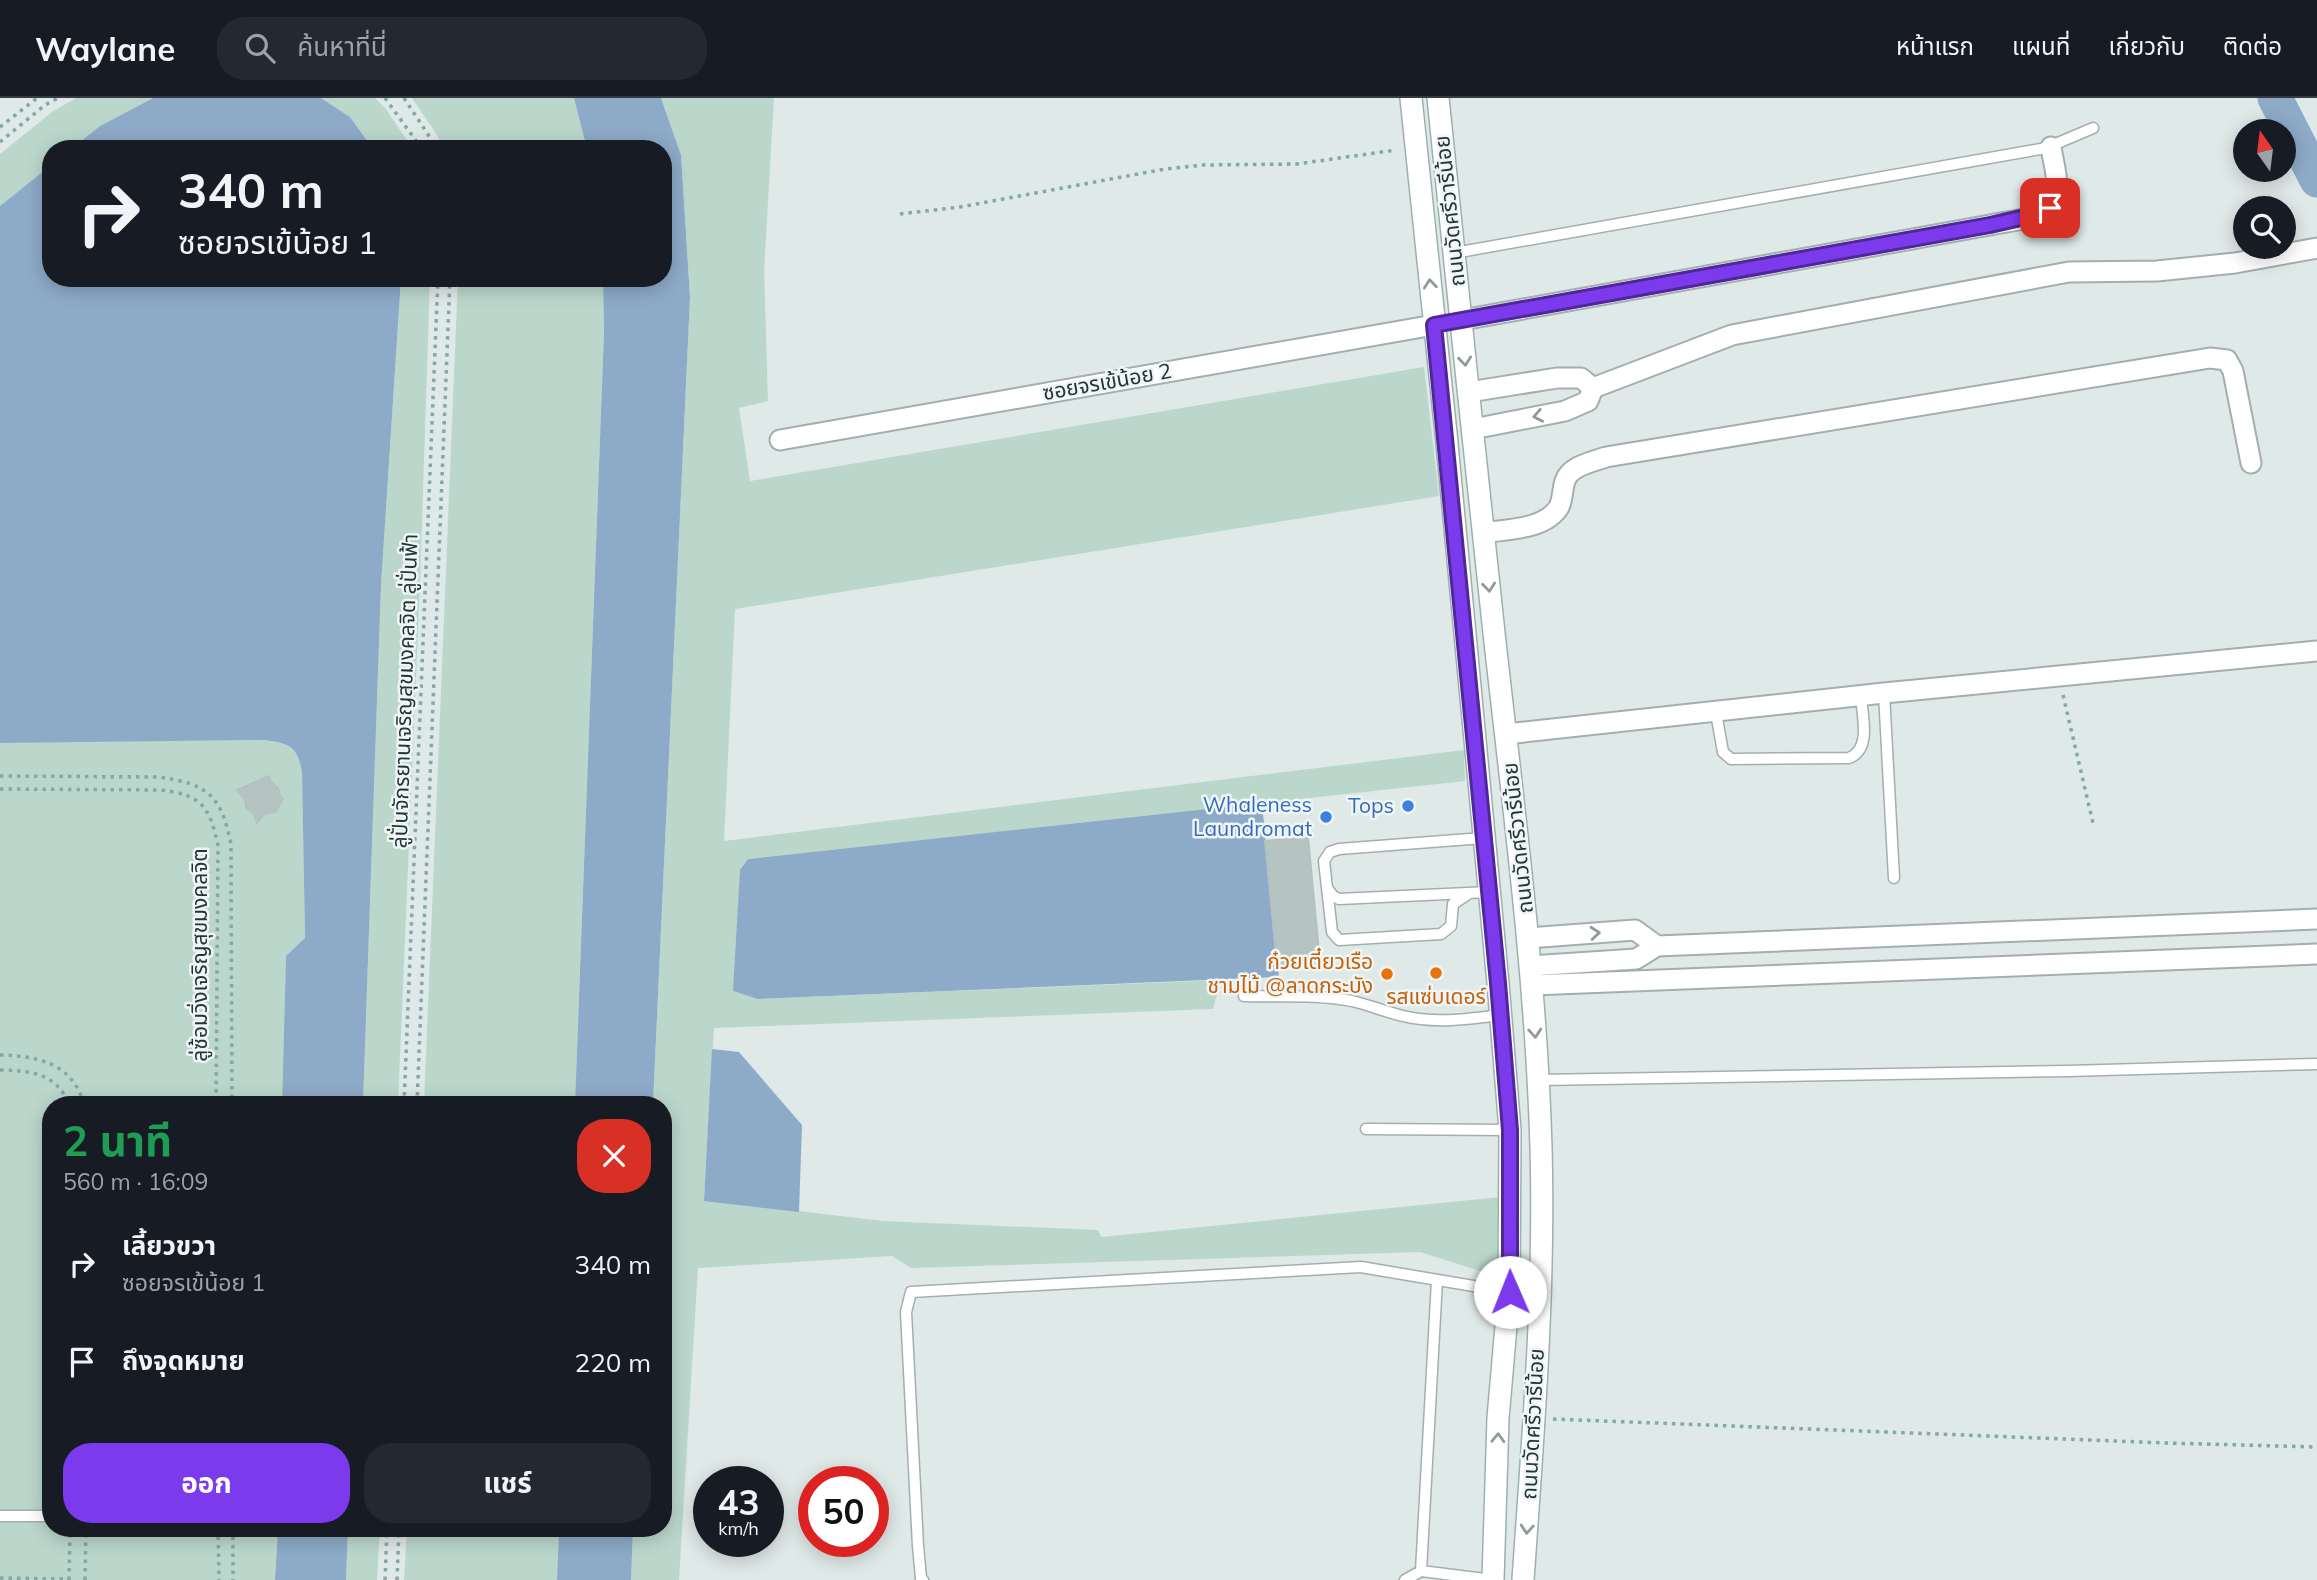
<!DOCTYPE html>
<html lang="th">
<meta charset="utf-8">
<style>
:root{--surface:#171b24;--page:#242831;--text:#f1f3f6;--muted:#9ea1a6;--line:#363941;--accent:#7c3aed}
body{margin:0;font-family:Mulish,"Noto Sans Thai",sans-serif;background:var(--page);color:var(--text);height:100vh;display:flex;flex-direction:column;font-size:26px;white-space:nowrap}
*{box-sizing:border-box;margin:0}
p{font-size:23px;color:var(--muted)}
.icon{flex:none;width:38px;height:38px;fill:none;stroke:currentColor;stroke-width:2;stroke-linecap:round;stroke-linejoin:round}
.map{position:relative;flex:1;overflow:hidden}
.sheet{position:absolute;left:42px;top:998px;width:630px;height:441px;display:flex;flex-direction:column;background:var(--surface);border-radius:28px;box-shadow:0 4px 18px #0003}
.sheet>*{flex:none}
.top-card{position:absolute;left:42px;top:42px;width:630px;height:147px;border-radius:28px;box-shadow:0 4px 18px #0003;background:#171b24;color:var(--text);overflow:hidden}
.needle{width:46px;rotate:346deg}
.controls{position:absolute;left:2233px;top:21px;display:grid;gap:14px}
.controls a{display:grid;place-items:center;width:63px;height:63px;border-radius:50%;background:var(--surface);box-shadow:0 4px 18px #0003;font-size:35px}
.speed{position:absolute;left:693px;top:1368px;display:flex;gap:14px;font-size:35px;font-weight:700;text-align:center}
.speed>*{display:grid;place-content:center;width:91px;height:91px;border-radius:50%;background:var(--surface);box-shadow:0 4px 18px #0003;line-height:1}
.speed small{font-size:18px;font-weight:400}
.speed .limit{border:10px solid #d22;background:#fff;color:#111}
.pin{position:absolute;display:grid;place-items:center;width:60px;height:60px;color:#fff;margin:-30px;border-radius:14px;box-shadow:0 4px 10px #0006}
.me{position:absolute;width:77px;margin:-38px;rotate:359deg;stroke-linejoin:round;filter:drop-shadow(0 0 5px #0008)}
.turn{display:flex;align-items:center;gap:24px;height:147px;padding:0 21px;font-size:32px}
.turn .icon{width:91px;height:91px;stroke-width:2.5}
.turn b{display:block;font-size:49px;line-height:60px}
.round{display:grid;place-items:center;flex:none;width:74px;height:74px;border-radius:28px;background:var(--page)}
.summary{display:flex;align-items:center;justify-content:space-between;height:119px;padding:0 21px}
h1{font-size:42px;font-weight:700;line-height:52px;color:#1e9e55}
.cta{display:flex;gap:14px;margin-top:auto;padding:14px 21px}
.cta a{flex:1;height:80px;border-radius:28px;background:var(--accent);color:#fff;font-size:28px;font-weight:700;line-height:80px;text-align:center}
.cta a+a{background:var(--page);color:var(--text)}
ul{padding:0;list-style:none}
li{display:flex;align-items:center;gap:21px;height:98px;padding:0 21px}
li div{flex:1}
li b{display:block;font-size:26px}
li em{font-style:normal}
header{display:flex;align-items:center;gap:42px;box-sizing:border-box;height:98px;padding:0 35px;background:var(--surface);border-bottom:2px solid var(--line)}
header strong{font-size:33px}
nav{display:flex;gap:38px;margin-inline-start:auto;font-size:24px}
.search{width:490px;height:63px;background:var(--page);display:flex;align-items:center;gap:18px;box-sizing:border-box;padding:0 24px;border-radius:28px;color:var(--muted);font-size:26px}
.map>svg:first-child{display:block}
.green{fill:#bbd7cc}
.water{fill:#8daac8}
.lines{fill:none;stroke-linecap:round;stroke-linejoin:round}
.river{stroke:#8daac8;stroke-width:35}
.building{fill:#b5c3c1;stroke:#b3c1c0;stroke-width:2}
.service-casing{stroke:#a3afaf;stroke-width:13}
.minor-casing{stroke:#a3afaf;stroke-width:23}
.secondary-casing{stroke:#9db0b0;stroke-width:24}
.path{stroke:#84a7a8;stroke-width:3.5;stroke-dasharray:3.5 5;stroke-linecap:butt}
.service{stroke:#fff;stroke-width:10}
.minor{stroke:#fff;stroke-width:19}
.secondary{stroke:#fff;stroke-width:21}
.oneway{stroke:#909a9b}
.route-casing{stroke:#51269a;stroke-width:18}
.route{stroke:#7c3aed;stroke-width:12}
.shop-dot{fill:#3f7fe0;stroke:#eff6f5;stroke-width:2.5}
.food-dot{fill:#e8710a;stroke:#eff6f5;stroke-width:2.5}
.labels{text-anchor:middle;stroke-width:5;stroke-linejoin:round;paint-order:stroke}
.street-label{font-size:21px;fill:#223537;stroke:#eff6f5}
.shop-label{font-size:21px;fill:#366cbe;stroke:#eff6f5;text-anchor:end}
.food-label{font-size:21px;fill:#c56008;stroke:#eff6f5;text-anchor:end}
</style>
<header>
<strong>Waylane</strong>
<div class="search"><svg class="icon" aria-label="search" viewBox="0 0 24 24"><circle cx="10" cy="10" r="6"/><path d="M15 15l6 6"/></svg>ค้นหาที่นี่</div>
<nav><a>หน้าแรก</a><a>แผนที่</a><a>เกี่ยวกับ</a><a>ติดต่อ</a></nav>
</header>
<div class="map">
<svg width="2317" height="1482" viewBox="0 0 2317 1482">
<rect width="100%" height="100%" fill="#dfe9e8"/>
<path class="green" d="M76,0h77l-53,28 -29,23h-20v16l-51,41v-52l52,-42z
M321,0h54l10,10 28,41h-40l-23,-32z
M412,0h162l13,51h-144l-6,-14z
M661,0h113l-10,173 4,130 -29,7 11,73 674,-114 15,129 -704,113 -11,232 740,-91 1,31 -717,78 10,140 463,-19 -8,29 -499,19 -10,172 179,21 215,9 3,7 400,-40 -2,80 -79,-25 -509,16 -19,-12 -194,12 -19,312h-48l2,-52h30v-424h-10l37,-807 -9,-142z
M401,180h29l-10,305 -22,521h-35l18,-519z
M458,180h145l1,54 -29,772h-151z
M263,642c26,3 35,6 39,33l3,165 -19,19 -4,147h-231v424h227l-3,52h-275v-838z
M348,1430h32l-3,52h-31z
M407,1430h152l-2,52h-153z"/>
<path class="water" d="M153,0h168l29,19 23,32h-302l29,-23z
M574,0h87l20,57 9,142 -37,807h-78l29,-772 -1,-54h60v-129h-76z
M51,67v113h350l-20,307 -18,519h-81l4,-148 19,-18 -3,-165c-4,-27 -13,-30 -39,-33l-263,3v-537z
M1262,705l17,174 -521,22 -25,-8 7,-121 8,-11z
M712,951l27,3 63,73 -3,87 -95,-11z
M278,1430h70l-2,52h-71z
M559,1430h74l-2,52h-74z"/>
<g class="lines">
<path class="river" d="M2275,0l42,82"/>
</g>
<path class="building" d="M269,678l2,6 7,6 2,8 3,3 -8,13 -11,2 -7,9 -4,-10 -7,-5 -1,-9 -8,-9z
M1308,739l12,125 -43,4 -12,-125z"/>
<g class="lines">
<g class="service-casing">
<path id="service" d="M1454,155l592,-105 47,-20
M1884,595l10,185
M1716,615l7,39 8,7 118,-1c23,-9 13,-42 12,-62
M1327,790l6,8 6,3 150,-7
M1468,796l-15,10 -2,22 -10,8 -102,6 -7,-8 -8,-71 6,-9 9,-3 144,-11
M1244,898c35,1 73,-2 108,5 17,4 34,11 51,15 33,8 65,3 97,-1
M1539,982l529,-9 249,-7
M1366,1031l143,1
M0,1418h51
M1421,1473l16,-291
M923,1482l-2,-2 -3,-32 -12,-234 5,-20 450,-25 148,25
M1405,1482l16,-9 72,9"/>
</g>
<g class="minor-casing">
<path id="minor" d="M1462,222l528,-95c22,-5 66,-5 67,-34 1,-14 -4,-30 -6,-44
M1469,294l88,-14h24l12,10
M1473,331l92,-18 23,-10 5,-13 139,-53 337,-63 88,-1 78,-8 82,-15
M780,342l654,-115
M1483,435c23,-4 62,-3 76,-26 4,-8 3,-17 6,-26 5,-15 27,-19 41,-24l604,-99 17,2 6,11 18,92
M1506,636l378,-41 433,-42
M1528,840l107,-8 22,16
M1530,868l106,-7 21,-13 660,-27
M1532,887l785,-31"/>
</g>
<g class="secondary-casing">
<path id="secondary" d="M1411,0l35,335 52,550 12,147 -1,162 -11,126 -5,162
M1438,0c19,178 36,357 56,535 19,171 42,342 47,514 4,144 -8,289 -18,433"/>
</g>
<path class="path" d="M385,0l37,51
M404,0l27,41 4,10
M0,29l37,-29
M0,44l45,-37 13,-7
M900,116l60,-7 205,-38 38,-4 94,-1 99,-14
M2063,597l30,128
M0,678l159,1c49,7 62,18 72,67l1,260
M0,691l161,1c41,5 48,16 57,55l-2,259
M0,957c38,1 72,8 84,49
M0,972c31,1 55,2 69,34
M404,1006l34,-826
M417,1006l33,-826
M1553,1321l614,24 150,4
M218,1430l1,52
M233,1430v52
M0,1480l69,1
M69,1482l1,-52
M85,1482l1,-52
M385,1482l2,-52
M397,1482l2,-52"/>
<use href="#service" class="service"/>
<use href="#minor" class="minor"/>
<use href="#secondary" class="secondary"/>
</g>
<defs><path id="oneway-chevron" d="M-2-3.5L2.5 0L-2 3.5" fill="none" stroke-width="1.6" stroke-linecap="round" stroke-linejoin="round" transform="scale(1.75)"/></defs>
<g class="oneway">
<use href="#oneway-chevron" transform="translate(1430 186) rotate(-96)"/>
<use href="#oneway-chevron" transform="translate(1465 263) rotate(84)"/>
<use href="#oneway-chevron" transform="translate(1538 318) rotate(169)"/>
<use href="#oneway-chevron" transform="translate(1489 489) rotate(84)"/>
<use href="#oneway-chevron" transform="translate(1595 835) rotate(-5)"/>
<use href="#oneway-chevron" transform="translate(1535 935) rotate(86)"/>
<use href="#oneway-chevron" transform="translate(1498 1340) rotate(-88)"/>
<use href="#oneway-chevron" transform="translate(1527 1431) rotate(94)"/>
</g>
<g class="lines">
<g class="route-casing">
<path id="route" d="M1510,1194v-162l-12,-147 -64,-658 556,-100 53,-12 7,-5"/>
</g>
<use href="#route" class="route"/>
</g>
<g class="shop-dot">
<circle cx="1408" cy="708" r="7"/>
<circle cx="1326" cy="719" r="7"/>
</g>
<g class="food-dot">
<circle cx="1436" cy="875" r="7"/>
<circle cx="1387" cy="876" r="7"/>
</g>
<g class="labels">
<g class="street-label">
<text transform="translate(1450 113) rotate(-96)" y="7">ถนนวัดศรีวารีน้อย</text>
<text transform="translate(1107 284) rotate(-10)" y="7">ซอยจรเข้น้อย 2</text>
<text transform="translate(405 593) rotate(-88)" y="7">ลู่ปั่นจักรยานเจริญสุขมงคลจิต ลู่ปั่นฟ้า</text>
<text transform="translate(1518 740) rotate(-96)" y="7">ถนนวัดศรีวารีน้อย</text>
<text transform="translate(200 857) rotate(-90)" y="7">ลู่ซ้อมวิ่งเจริญสุขมงคลจิต</text>
<text transform="translate(1533 1326) rotate(-87)" y="7">ถนนวัดศรีวารีน้อย</text>
</g>
<g class="shop-label">
<text x="1312" y="714">Whaleness<tspan x="1312" dy="24">Laundromat</tspan></text>
<text x="1394" y="715">Tops</text>
</g>
<g class="food-label">
<text x="1373" y="871">ก๋วยเตี๋ยวเรือ<tspan x="1373" dy="24">ชามไม้ @ลาดกระบัง</tspan></text>
<text x="1436" y="906" text-anchor="middle">รสแซ่บเดอร์</text>
</g>
</g>
</svg>
<div class="controls">
<a><svg class="needle" viewBox="-14 -14 28 28"><path d="M0-13l5 13h-10z" fill="#e53935"/><path d="M0 13l5-13h-10z" fill="#9ea1a6"/></svg></a>
<a><svg class="icon" aria-label="search" viewBox="0 0 24 24"><circle cx="10" cy="10" r="6"/><path d="M15 15l6 6"/></svg></a>
</div>
<div class="speed"><div>43<small>km/h</small></div><div class="limit">50</div></div>
<div class="pin" style="left:2050px;top:110px;background:#d93025"><svg class="icon" aria-label="arrive" viewBox="0 0 24 24"><path d="M6 21V4h12l-3 4 3 4H6"/></svg></div>
<svg class="me" style="left:1510px;top:1194px" viewBox="-20 -20 40 40"><circle r="19" fill="#fff"/><path d="M0-13L10 11 0 6-10 11z" fill="#7c3aed"/></svg>
<div class="top-card">
<div class="turn"><svg class="icon" aria-label="right" viewBox="0 0 24 24"><path d="M7 20v-9h11M14 6l5 5-5 5"/></svg><div><b>340 m</b>ซอยจรเข้น้อย 1</div></div>
</div>
<section class="sheet">
<div class="summary"><div><h1>2 นาที</h1><p>560 m · 16:09</p></div><a class="round" style="background:#d93025;color:#fff"><svg class="icon" aria-label="close" viewBox="0 0 24 24"><path d="M6 6l12 12M18 6L6 18"/></svg></a></div>
<ul>
<li><svg class="icon" aria-label="right" viewBox="0 0 24 24"><path d="M7 20v-9h11M14 6l5 5-5 5"/></svg><div><b>เลี้ยวขวา</b><p>ซอยจรเข้น้อย 1</p></div><em>340 m</em></li>
<li><svg class="icon" aria-label="arrive" viewBox="0 0 24 24"><path d="M6 21V4h12l-3 4 3 4H6"/></svg><div><b>ถึงจุดหมาย</b></div><em>220 m</em></li>
</ul>
<div class="cta"><a>ออก</a><a>แชร์</a></div>
</section>
</div>
